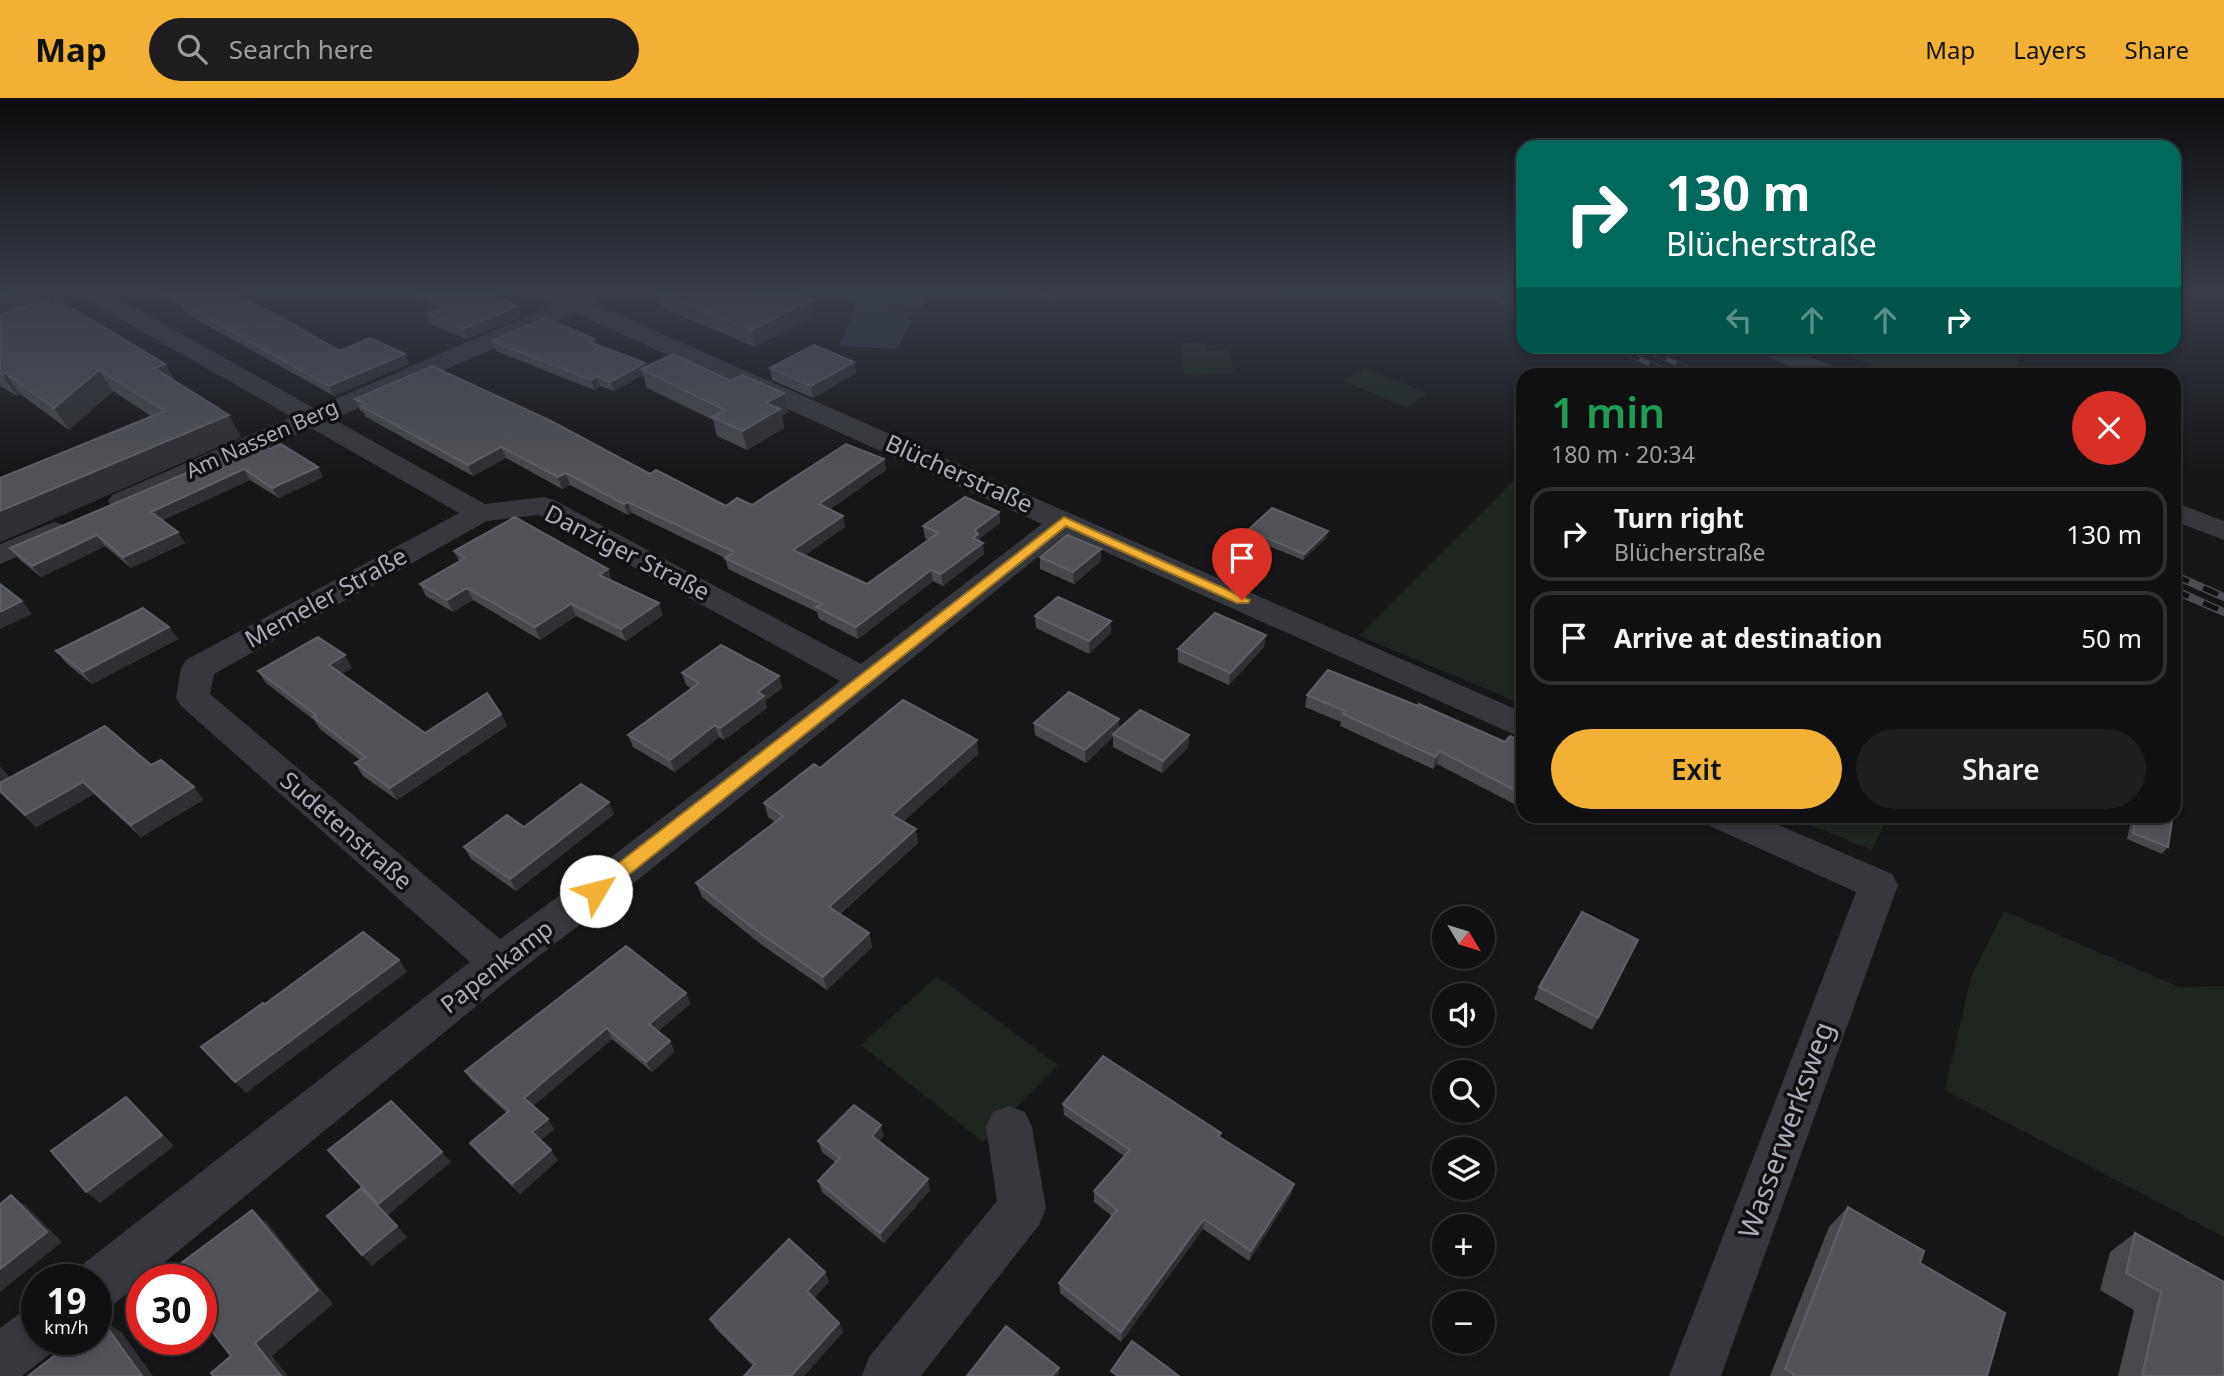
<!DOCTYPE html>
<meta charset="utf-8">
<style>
:root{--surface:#101012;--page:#1e1e20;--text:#f1f3f6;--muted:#9c9d9f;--line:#303032;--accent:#f2b134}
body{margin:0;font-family:"Noto Sans",sans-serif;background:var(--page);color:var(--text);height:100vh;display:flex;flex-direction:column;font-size:26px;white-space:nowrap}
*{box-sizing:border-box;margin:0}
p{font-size:23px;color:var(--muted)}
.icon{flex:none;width:38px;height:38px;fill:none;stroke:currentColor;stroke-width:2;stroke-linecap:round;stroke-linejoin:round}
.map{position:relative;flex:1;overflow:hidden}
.details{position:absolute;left:1516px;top:270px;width:665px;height:455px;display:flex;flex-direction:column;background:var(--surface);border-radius:21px;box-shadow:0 4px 10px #0003,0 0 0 2px var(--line)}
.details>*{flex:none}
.guide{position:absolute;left:1516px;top:42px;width:665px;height:214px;border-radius:21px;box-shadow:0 4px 10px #0003,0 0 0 2px var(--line);background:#00695c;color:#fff;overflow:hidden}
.needle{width:46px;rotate:128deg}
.tools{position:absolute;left:1432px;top:808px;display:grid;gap:14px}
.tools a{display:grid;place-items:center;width:63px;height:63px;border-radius:50%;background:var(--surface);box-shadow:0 4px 10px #0003,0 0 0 2px var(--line);font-size:35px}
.speed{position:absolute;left:21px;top:1166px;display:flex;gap:14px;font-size:35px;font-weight:700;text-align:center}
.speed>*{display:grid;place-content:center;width:91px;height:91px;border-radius:50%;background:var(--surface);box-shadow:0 4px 10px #0003,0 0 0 2px var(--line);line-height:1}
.speed small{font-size:18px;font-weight:400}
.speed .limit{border:10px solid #d22;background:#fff;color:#111}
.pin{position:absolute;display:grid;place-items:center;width:60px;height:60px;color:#fff;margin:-72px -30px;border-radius:50% 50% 50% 0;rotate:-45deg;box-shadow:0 0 7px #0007}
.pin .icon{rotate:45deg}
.me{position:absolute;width:77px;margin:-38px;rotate:53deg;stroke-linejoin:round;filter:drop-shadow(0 0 5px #0008)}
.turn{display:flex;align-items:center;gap:24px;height:147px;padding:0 35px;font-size:32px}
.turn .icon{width:91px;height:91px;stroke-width:2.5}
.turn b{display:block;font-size:49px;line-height:60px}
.lanes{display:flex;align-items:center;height:66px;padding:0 35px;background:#0003;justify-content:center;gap:35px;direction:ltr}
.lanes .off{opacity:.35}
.round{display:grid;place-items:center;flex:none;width:74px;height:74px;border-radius:37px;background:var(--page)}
.headline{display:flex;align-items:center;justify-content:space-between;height:119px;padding:0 35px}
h1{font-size:42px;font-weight:600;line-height:52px;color:#1e9e55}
.button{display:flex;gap:14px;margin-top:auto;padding:14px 35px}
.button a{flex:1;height:80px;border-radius:42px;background:var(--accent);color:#111;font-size:28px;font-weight:600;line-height:80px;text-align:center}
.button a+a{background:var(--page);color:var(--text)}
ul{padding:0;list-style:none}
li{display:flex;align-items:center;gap:21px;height:94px;margin:0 14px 10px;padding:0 21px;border:4px solid var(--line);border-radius:21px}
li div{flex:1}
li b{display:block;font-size:26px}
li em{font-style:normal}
header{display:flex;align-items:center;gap:42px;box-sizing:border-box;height:98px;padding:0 35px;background:var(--accent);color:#111}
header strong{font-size:33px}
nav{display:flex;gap:38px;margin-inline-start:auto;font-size:24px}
.search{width:490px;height:63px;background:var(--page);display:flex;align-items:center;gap:18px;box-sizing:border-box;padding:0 24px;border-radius:38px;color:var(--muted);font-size:26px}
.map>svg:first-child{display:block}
.green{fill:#1e261f}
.water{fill:#2c353c}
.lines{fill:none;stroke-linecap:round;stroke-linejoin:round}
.street{fill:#37383d;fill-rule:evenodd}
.rail-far1-casing{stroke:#4a4c52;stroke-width:5}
.rail-casing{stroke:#4a4c52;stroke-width:8}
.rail-far1{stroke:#111113;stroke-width:3.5;stroke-dasharray:11;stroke-linecap:butt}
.rail{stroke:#111113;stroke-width:5;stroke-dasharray:16;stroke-linecap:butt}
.wall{fill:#47494d}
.shaded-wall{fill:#2f3033}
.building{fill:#525359;stroke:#5f6168;stroke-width:2}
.route{fill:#f2b134;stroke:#9d7322;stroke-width:2}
.labels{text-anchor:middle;stroke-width:7;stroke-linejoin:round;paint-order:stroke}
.far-street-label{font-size:21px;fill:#a8adb8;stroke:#111113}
.street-label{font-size:24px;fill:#a8adb8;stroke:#111113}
.near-street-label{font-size:28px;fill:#a8adb8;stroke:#111113}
</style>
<header>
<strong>Map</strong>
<div class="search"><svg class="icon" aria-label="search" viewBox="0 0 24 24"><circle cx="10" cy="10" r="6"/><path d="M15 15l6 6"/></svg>Search here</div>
<nav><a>Map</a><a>Layers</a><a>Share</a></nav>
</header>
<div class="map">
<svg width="2224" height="1278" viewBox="0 0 2224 1278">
<rect width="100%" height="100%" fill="#161618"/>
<path class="green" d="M1206,244l1,9 22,-1 5,23 -50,1 -2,-31z
M1824,249h201l-12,27h-116z
M1365,270l63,25 -21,15 -64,-27z
M1522,374v232l-163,-68z
M1789,718h99l-16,34z
M2004,813l175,76 45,-1v251l-279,-147 26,-113z
M937,878l121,89 -75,77 -122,-97z"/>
<path class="water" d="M827,194h102l-8,16 -34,-2 -1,4 26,1 -4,8 5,3 -17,27 -57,-3 18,-42z"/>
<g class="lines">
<path class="street" d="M79,194h28l207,116 242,-104 -16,-7 -3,-5h30l8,4 12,-4 8,2 3,5 -4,5 928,408v26l-456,-204 -437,353 -115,88 -400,329 -18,7v-32h-22l4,-11 392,-306 -289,-256 -5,-8 5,-30 5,-8 273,-147 -148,-85 -179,79 -10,3 -10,-3 -4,-6 4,-6 180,-78 -210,-120zM575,215l467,211 -181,140 -307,-164 -10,-3 -59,7 -152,-85zM539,417l301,166 -239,184 -101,74 -290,-245 4,-20 273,-153z
M1749,248h35l56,23 3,5h-33l-57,-23z
M2174,404l50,19v19l-50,-19z
M54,424l10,3 5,6 -5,6 -64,27v-20z
M1704,718h54l134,58 6,11 -177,491h-52l187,-484 -146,-66z
M1009,1008l16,6 7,15 14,81 -7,17 -118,151h-59l7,-19 128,-156 -11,-74 7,-15z
M37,1208v33h23l-5,11 -33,26h-22v-48l19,-14z"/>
<g class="rail-far1-casing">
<path id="rail-far1" d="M1483,194l39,17
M1609,248l65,28
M1636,248l65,28"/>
</g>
<g class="rail-casing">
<path id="rail" d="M2174,477l50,22
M2174,492l50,22"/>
</g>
<use href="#rail-far1" class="rail-far1"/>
<use href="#rail" class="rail"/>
</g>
<path class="wall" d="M0,194h26l8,12 131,60 11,19 65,54 -241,105v-64l151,-62 -38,-25 -44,39 -49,-36 -3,2 -17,-10z
M149,194h80l111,59 65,3 4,10 -75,32 -149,-83 -3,-6z
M403,194h83l32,14 3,10 -54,23 -37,-15 -4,-10 13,-6z
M1026,194h40l-15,9z
M658,195l153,7 2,16 -58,31 -93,-39z
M594,241l2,5 50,23 142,45 -6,4 2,12 -37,22 -30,-14 -4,-16 -66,-32 -4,-13 -29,16 -14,-5 -6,4 -98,-39 -4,-10z
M854,264l2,11 -43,25 -41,-18 -2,-12z
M355,301l295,75 76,32 26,-1 132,-46 2,11 -56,39 13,7 2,11 -40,28 62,29 61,-44 -3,-2 -2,-12 76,-14 1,11 -21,16 5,15 -41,32 -10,-5 -75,58 -39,-20 -2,-7 -89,-43 -3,-11 -93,-45 -4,2 -58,-30 -8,4 -56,-31 -33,18 -107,-59 -3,-5 -3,-2z
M270,351l53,28 -44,21 -29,-18 -87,40 22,23 -54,25 -26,-22 -64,31 -22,-18 -9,-11z
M1248,432l79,7 -24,23 -56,-23z
M1101,451v12l-27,23 -34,-15v-12z
M454,453l154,18 3,11 52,35 -37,26 -50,-25 -36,24 -67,-40 -20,12 -27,-16 -6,-12 39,-23z
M1035,518l76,17 -22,21 -53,-26z
M169,529l9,12 -86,45 -26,-21 -10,-12z
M1264,549l-35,38 -51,-23v-13z
M352,570l-11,6 84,59 76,-19 6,12 -110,74 -34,-24 -8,-13 5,-3 -40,-31 -6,-9 -48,-37 -8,-12z
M682,575l97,3 3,12 -17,13 2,7 -43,32 -5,-3 -44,35 -42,-25 -5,-12 64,-46 -6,-4z
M1307,597l198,47h17v66l-85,-44 -4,5 -93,-43 1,-4 -36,-15z
M1119,621v10l70,6 -1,13 -26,25 -49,-26v-10l-27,26 -51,-28 -1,-12z
M978,656l-75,68 15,21 -78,71 29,19 3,14 -45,43 -65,-45 -60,-48 -6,-14 79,-61 -7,-5 -4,-14 56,-35z
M151,667l43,22 9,13 -62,37 -47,-43 -58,33 -36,-36v-24l9,10z
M614,716l-98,77 -45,-32 -7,-12z
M2132,718h28l8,31 -6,7 -35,-15z
M1638,842l-46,90 -58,-31 5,-12z
M686,895l4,11 -32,27 12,10 4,11 -22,20 -40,-33 -79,67 21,23 -13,11 17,20 -38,34 -42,-41 -8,-10 37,-30 -35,-32 -7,-10z
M1063,1006l158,29 -1,4 74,47 -3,11 -42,66 -46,-32 -82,113 -61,-49 -1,-10 53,-67 -18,-14v-11l30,-35 -60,-41z
M884,1038l-5,5 51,49 -46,53 -62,-51 -4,-11 17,-19 -13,-10 -4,-11z
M1848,1109l72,56 67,113h-217l59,-149z
M2135,1135l89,143h-106l16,-66 -34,-20 10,-38z
M825,1174l4,10 -15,16 25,25 4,9 -39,44h-60l9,-10 -37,-37 -6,-10z"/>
<path class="shaded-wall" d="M9,194h17l10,16 -36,14v-26z
M1051,194h15l-15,9z
M811,202l2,16 -58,31 -3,-17z
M518,208l3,10 -54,23 -4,-10z
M405,256l4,10 -75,32 -5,-10z
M854,264l2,11 -43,25 -2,-12z
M645,265l2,9 -6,-3 2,6 -29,16 -4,-9z
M165,266l13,22 -24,-18z
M99,272l14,21 -44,39 -15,-22z
M5,275l15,21 -3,2 -15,-21z
M597,278l3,10 -6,4 -3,-10z
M784,295l4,19 -6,4 2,12 -37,22 -5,-19 24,-28z
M229,317l12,22 -241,105v-31z
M501,349l5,11 -33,18 -5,-11z
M884,361l2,11 -65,46 -2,-12z
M318,369l5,10 -44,21 -7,-10z
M244,371l6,11 -92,42 -7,-10z
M566,375l4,12 -8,4 -4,-12z
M628,404l4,11 -4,2 -4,-11z
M999,414l1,11 -21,16v7l4,-3 1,11 -41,32 -2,-12 32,-36 2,-8z
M843,418l2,11 -49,35 -3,-12z
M1328,433l-1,6 -24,23 1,-6z
M178,434l7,11 -54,25 -8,-11z
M97,437l8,11 -64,31 -9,-11z
M1101,451v12l-27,23 -1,-12z
M608,471l4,13 -13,-7z
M931,472l2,11 -75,58 -2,-12z
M467,490l6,12 -20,12 -6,-12z
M22,503l10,13 -32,15v-17z
M659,505l4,12 -37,26 -5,-12z
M571,506l5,12 -36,24 -5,-13z
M1111,523v12l-22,21v-13z
M169,529l9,12 -86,45 -9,-12z
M1266,537l-2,12 -35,38 1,-12z
M345,557l7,13 -16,9 -7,-12z
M779,578l3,12 -17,13 2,7 -43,32 -4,-12 38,-36z
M501,616l6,12 -110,74 -7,-12z
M1119,621v12l-6,3v3l-27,26 -1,-13z
M715,627l4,12 -44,35 -5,-12z
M1189,637l-1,13 -26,25 1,-12z
M977,642l1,14 -83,75 -3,-14z
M1440,653l-3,13 -4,5 3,-12z
M0,670l12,12 -12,6z
M83,684l11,12 -58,33 -11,-12z
M194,689l9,13 -62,37 -10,-12z
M609,704l5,12 -98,77 -6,-12z
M916,731l2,14 -86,77 -3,-13z
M869,835l3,14 -45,43 -4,-13z
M399,862l8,12 -161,121 -11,-11z
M686,895l4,11 -36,31 -5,-11z
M607,930l5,11 -81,69 -7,-10z
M670,943l4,11 -22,20 -6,-10z
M126,999l12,11 36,38 -74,57 -14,-11z
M548,1021l6,10 -15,13 -7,-10z
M881,1027l3,11 -9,11 -3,-11z
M551,1052l7,10 -38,34 -8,-10z
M442,1054l9,10 -63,53 -10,-11z
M928,1081l2,11 -46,53 -4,-10z
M1294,1086l-3,11 -42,66 2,-10z
M361,1090l46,49 -35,29 -10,-11z
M11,1097l15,11 36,36 -62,50v-23z
M252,1112l16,14 65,80 -61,52 16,20h-7l-26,-33z
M1204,1121l-1,10 -82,113v-10z
M825,1174l4,10 -18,19 -4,-10z
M101,1221l21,14 31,43h-11z
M839,1225l4,9 -39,44h-13z
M1059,1270v8h-7z"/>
<path class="building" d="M0,194h9l-9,4z
M165,194h64l49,24 62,35 30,-13 35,16 -76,32 -150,-84 4,-1z
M421,194h65l32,14 -55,23 -37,-15 23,-10z
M789,194l22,8 -59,30 -94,-37z
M45,202l7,5 10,-3 103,62 -11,4 75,47 -229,96v-33l165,-67 -66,-41 -45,38 -49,-35 -3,2 -2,-2v-58z
M545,220l49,21 -5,3 56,21 -35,19 -13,-6 -6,4 -99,-39z
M814,247l40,17 -43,24 -41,-18z
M673,256l58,27 11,-6 42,18 -18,10 14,6 -38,22 -30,-14 13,-7 -84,-41z
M432,268l119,55 99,53 6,-4 70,36 11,-8 15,7 94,-61 38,15 -65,45 24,12 -50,34 74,34 71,-51 -15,-7 42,-29 34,15 -24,18 3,4 -5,4 10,5 -42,31 -10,-4 -75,57 -40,-20 6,-3 -97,-46 9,-6 -106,-50 -4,2 -58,-31 -8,4 -57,-30 -33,18 -107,-59 4,-2 -10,-5z
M259,344l11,7 11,-5 37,23 -46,21 -28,-19 -93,43 27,20 -55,25 -26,-22 -65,31 -22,-18z
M1272,410l56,23 -24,23 -56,-24z
M515,419l93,52 -9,6 60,28 -38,26 -50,-25 -36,23 -68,-39 -20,12 -27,-16 45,-26 -11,-7z
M1067,437l34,14 -28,23 -33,-15z
M0,486l22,17 -22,11z
M1058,499l53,24 -22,20 -54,-25z
M143,510l26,19 -86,45 -27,-21z
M1215,515l51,22 -36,38 -52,-24z
M318,539l27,18 -16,10 96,68 62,-40 14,21 -111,74 -35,-25 10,-6 -52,-40 3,-2 -58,-44z
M721,547l58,31 -21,16 6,4 -44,32 -5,-3 -45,35 -42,-25 71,-52 -17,-10z
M1328,572l90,36 1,-2 86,38 5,-6 12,6v52l-82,-43 -4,6 -93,-43 2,-3 -38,-16z
M1069,594l50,27 -34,31 -51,-27z
M903,602l74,40 -85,75 24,14 -87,78 40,26 -46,44 -66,-46 -61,-48 87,-67 -19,-13 50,-39 6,4z
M1140,612l49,25 -26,26 -50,-27z
M105,628l46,39 10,-5 33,27 -63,38 -48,-43 -58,33 -25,-24v-8z
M581,686l28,18 -99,77 -46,-32 43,-32 17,12z
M2136,718h24l12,5 -4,26 -35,-14z
M1582,814l56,28 -40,78 -59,-31z
M363,834l36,28 -164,122 -34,-35 62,-44 2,1z
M626,848l60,47 -37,31 21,17 -24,21 -39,-34 -83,70 24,21 -16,13 19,18 -39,34 -42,-41 39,-32 -44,-40z
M1103,958l118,77 -3,3 76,48 -43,67 -47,-32 -83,113 -62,-49 58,-73 -23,-19 36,-41 -67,-46z
M126,999l36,38 -76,57 -35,-41z
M391,1003l51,51 -64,52 -50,-54z
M854,1007l27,20 -9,11 56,43 -48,54 -62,-52 22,-23 -22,-17z
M361,1090l36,38 -35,29 -35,-39z
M11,1097l36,37 -47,37v-65z
M1848,1109l76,44 -4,12 85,50 -18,63h-194l1,-2 -9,-5z
M252,1112l66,80 -63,53 26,33h-68l-2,-3 20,-17 -30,-39v-38h-28l-5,-6z
M2135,1135l89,49v94h-82l19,-84 -35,-19z
M789,1141l36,33 -18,19 32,32 -48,53h-47l11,-12 -45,-45z
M101,1221l41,57h-114l48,-37h20v-16z
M1006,1228l53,42 -7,8h-85z
M1132,1243l47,35h-61l-7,-5z"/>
<linearGradient id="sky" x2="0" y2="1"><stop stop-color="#0c0c0d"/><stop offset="0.52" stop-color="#363c48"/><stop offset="1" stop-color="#363c48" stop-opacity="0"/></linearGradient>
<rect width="2224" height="373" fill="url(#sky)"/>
<path class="route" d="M1064,419l186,83 -2,3h-11l-171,-77 -464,370h-13l-2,-5 2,-5z"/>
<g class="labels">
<g class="far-street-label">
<text transform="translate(262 341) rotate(-24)" y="7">Am Nassen Berg</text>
</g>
<g class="street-label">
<text transform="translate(959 376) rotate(24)" y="8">Blücherstraße</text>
<text transform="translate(627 455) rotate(27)" y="8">Danziger Straße</text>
<text transform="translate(326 500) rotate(-29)" y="8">Memeler Straße</text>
<text transform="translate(346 733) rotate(41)" y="8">Sudetenstraße</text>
<text transform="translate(497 869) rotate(-38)" y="8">Papenkamp</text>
</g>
<g class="near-street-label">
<text transform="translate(1786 1032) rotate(-70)" y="10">Wasserwerksweg</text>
</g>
</g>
</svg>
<div class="tools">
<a><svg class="needle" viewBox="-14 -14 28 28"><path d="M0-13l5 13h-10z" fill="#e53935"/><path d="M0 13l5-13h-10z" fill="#9c9d9f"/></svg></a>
<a><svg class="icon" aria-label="sound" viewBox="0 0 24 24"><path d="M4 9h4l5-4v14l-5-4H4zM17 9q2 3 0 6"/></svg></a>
<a><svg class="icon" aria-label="search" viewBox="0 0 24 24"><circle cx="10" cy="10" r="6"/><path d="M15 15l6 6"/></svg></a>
<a><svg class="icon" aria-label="layers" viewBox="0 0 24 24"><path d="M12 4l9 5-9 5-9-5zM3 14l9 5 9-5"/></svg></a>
<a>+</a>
<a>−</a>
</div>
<div class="speed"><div>19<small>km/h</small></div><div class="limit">30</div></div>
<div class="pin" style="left:1242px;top:502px;background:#d93025"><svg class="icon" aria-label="arrive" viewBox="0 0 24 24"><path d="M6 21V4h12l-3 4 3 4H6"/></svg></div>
<svg class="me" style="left:596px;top:793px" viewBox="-20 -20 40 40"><circle r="19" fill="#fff"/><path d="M0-13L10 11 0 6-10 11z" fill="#f2b134"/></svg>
<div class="guide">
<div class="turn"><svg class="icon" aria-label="right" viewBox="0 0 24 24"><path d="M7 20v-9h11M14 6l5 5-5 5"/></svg><div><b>130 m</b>Blücherstraße</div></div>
<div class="lanes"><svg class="icon off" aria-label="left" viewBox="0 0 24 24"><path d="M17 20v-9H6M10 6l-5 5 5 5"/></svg><svg class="icon off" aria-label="ahead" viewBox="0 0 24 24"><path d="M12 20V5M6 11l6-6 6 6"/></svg><svg class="icon off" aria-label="ahead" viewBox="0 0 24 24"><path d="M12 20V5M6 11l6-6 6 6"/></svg><svg class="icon" aria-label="right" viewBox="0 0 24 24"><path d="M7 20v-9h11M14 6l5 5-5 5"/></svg></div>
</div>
<section class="details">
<div class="headline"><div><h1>1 min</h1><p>180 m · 20:34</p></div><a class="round" style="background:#d93025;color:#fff"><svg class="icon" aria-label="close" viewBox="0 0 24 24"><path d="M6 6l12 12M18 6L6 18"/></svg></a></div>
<ul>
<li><svg class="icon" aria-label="right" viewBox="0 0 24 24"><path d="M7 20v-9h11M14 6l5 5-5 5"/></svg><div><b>Turn right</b><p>Blücherstraße</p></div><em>130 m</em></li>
<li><svg class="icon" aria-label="arrive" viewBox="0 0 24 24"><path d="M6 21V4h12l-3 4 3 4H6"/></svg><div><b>Arrive at destination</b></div><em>50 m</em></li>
</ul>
<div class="button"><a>Exit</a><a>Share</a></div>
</section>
</div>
